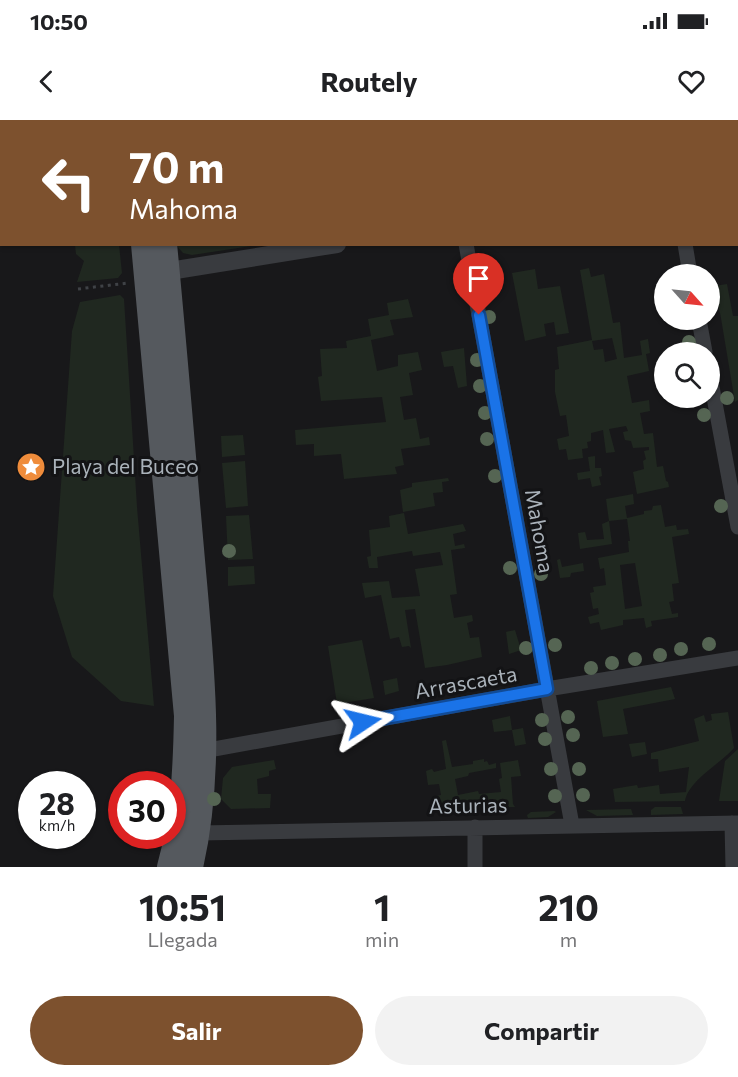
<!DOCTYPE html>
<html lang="es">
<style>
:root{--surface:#fff;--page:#f2f2f2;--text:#202124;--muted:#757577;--accent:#7d512e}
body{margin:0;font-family:Commissioner,sans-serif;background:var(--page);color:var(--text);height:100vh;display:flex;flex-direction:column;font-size:22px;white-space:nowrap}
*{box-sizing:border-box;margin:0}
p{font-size:20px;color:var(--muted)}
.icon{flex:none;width:33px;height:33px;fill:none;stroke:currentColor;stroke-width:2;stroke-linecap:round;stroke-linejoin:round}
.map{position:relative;height:747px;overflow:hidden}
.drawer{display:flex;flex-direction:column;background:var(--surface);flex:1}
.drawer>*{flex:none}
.banner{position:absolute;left:0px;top:0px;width:738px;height:126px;box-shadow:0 2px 4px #0004;background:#7d512e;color:#fff;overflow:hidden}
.needle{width:39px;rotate:117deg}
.tools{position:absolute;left:654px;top:144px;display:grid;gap:12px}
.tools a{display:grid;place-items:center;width:66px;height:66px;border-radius:50%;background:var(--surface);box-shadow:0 2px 4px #0004;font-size:30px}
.speed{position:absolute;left:18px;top:651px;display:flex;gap:12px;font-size:30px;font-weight:700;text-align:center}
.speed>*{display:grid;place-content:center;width:78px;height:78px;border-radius:50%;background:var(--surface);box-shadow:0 2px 4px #0004;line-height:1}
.speed small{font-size:15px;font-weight:400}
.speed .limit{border:9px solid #d22;background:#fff;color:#111}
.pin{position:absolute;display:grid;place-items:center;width:51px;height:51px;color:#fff;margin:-62px -26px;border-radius:50% 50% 50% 0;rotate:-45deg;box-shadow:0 0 6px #0007}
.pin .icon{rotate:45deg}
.me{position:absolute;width:66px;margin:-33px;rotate:80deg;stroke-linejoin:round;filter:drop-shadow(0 0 4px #0008)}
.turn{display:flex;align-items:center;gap:21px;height:126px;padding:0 30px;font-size:27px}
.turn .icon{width:78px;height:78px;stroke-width:2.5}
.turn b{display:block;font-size:42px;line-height:51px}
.eta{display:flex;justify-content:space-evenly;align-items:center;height:102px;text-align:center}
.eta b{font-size:36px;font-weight:700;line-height:42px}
.cta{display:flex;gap:12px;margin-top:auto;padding:12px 30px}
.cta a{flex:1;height:69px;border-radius:36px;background:var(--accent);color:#fff;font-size:24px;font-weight:700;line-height:69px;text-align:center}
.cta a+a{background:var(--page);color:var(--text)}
.status{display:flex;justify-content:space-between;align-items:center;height:42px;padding:0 30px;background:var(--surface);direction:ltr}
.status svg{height:16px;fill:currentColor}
header{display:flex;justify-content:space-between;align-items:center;height:78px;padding:0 30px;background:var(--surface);font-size:27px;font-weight:700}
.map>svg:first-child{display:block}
.green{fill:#202820;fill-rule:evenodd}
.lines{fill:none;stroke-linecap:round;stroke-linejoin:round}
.path{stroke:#3f4246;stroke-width:3;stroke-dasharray:3 4.5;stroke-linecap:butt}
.minor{stroke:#393b3f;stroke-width:15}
.tertiary{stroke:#393b3f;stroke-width:18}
.secondary{stroke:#474b4f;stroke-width:21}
.primary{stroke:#55595e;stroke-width:24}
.tree{fill:#556553}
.route-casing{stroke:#114b97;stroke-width:15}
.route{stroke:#1a73e8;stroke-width:10}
.labels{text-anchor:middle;stroke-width:6;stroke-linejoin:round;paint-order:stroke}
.poi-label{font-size:21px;fill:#aab2ba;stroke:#131315;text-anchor:start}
.street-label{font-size:21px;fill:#aab2ba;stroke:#131315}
</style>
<div class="status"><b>10:50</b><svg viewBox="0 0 49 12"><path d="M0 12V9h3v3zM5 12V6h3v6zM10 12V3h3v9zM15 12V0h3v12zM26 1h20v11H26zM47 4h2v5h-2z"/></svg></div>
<header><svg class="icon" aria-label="back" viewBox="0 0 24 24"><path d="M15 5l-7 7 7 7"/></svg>Routely<svg class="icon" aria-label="heart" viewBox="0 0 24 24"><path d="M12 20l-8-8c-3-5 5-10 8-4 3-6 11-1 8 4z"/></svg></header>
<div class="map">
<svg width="738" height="747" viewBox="0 0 738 747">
<rect width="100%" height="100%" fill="#18181a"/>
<path class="green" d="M245,0h171v1h-174z
M75,125h44l3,28 -4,5 -41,4 7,-21 -8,-7z
M176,125h81l-65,10 -9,-2z
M589,148l2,9 13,-3 9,49 7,-1 4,36 18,-3 -2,-14 8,-2 2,14 -4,1 3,17 -22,5 5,27 17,-3 1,11 -10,2 4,21 9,-1 4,34 6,-1 3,15 2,1 1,5 -32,7 -4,-22 11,-3 -1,-8 3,-2 -2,-8 5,-1v-3l-16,1 -2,-7 -6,-1 -2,-8 5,-1 -2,-5 -17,3 6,23 -9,1 -3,-23 -12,3v8l-4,1 1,6 -6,1 1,9 -15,2 -2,-11 -7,1 -2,-11 12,-3 -3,-21 -6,1 -5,-24v-22l4,-1 -2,-22 35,-7 -12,-70zM612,218l5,21 -12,3 -2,-13 -9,1 -2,-9z
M535,149l3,20 22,-3 9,47 -13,2 -2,-13 -10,2 2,12 -21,5 -13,-68z
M727,164l6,32h5v84l-3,2 -14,-84 -7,-32z
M120,175l4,4 13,208 17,199 -33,-5 -49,-44 -19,-61 19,-265 8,-29z
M408,179l5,18 -23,3 4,15 -23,5 6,31 21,-5v-11l20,-3 4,18 -13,3 4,22 -13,2 4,23 12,-2 4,21 9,-2 1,8 -29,4 3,16 -9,2 2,7 -53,5 -3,-25 -27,2v-12l-18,1 -1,-15 91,-8 -4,-25 -61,4 -3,-24 4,-1 -2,-27 27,-1 -1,-7 25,-5 -3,-17 21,-4 -2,-12z
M464,228l3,38 -9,2 -5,-22 -9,1 -3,-15z
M243,315l2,20 -23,2 -1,-21z
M595,336v12h6l1,8 -3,1 2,8 -9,2 -2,-9 -12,2 -1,-7 13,-2 -2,-14z
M245,341l3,45 -22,2 -4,-45z
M448,358l1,3 -7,1 1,10 -10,1 2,13 -32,6 -3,-22 12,-3v-4z
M633,374l1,10 -9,2 2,12 17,-4v-3l8,-1 1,-4 8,-1 4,22 11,-2 1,5 11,-1 1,5 -17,3 7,46 -7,1 2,17 -5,1 3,12 6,-1v4l-27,4 1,5 -6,2 -2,-10 -21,2v5l-22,5 -2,-8 -9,2 -2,-7 11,-3 -1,-6 -5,1 -3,-16 4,-1 -1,-5 13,-2 -2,-17 -4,1 -2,-11 31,-6 -1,-11h2l-3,-22 -18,2 3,23 -32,5 -2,-16 7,-1 2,8 17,-1 -2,-15 7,-3 -3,-22zM635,443l7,43 -17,3 -5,-44z
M404,393l4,21 55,-10 3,7 -13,3 2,12 9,-2 1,4 -14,2 6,44 -7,1 4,23 18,-3 1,6 -6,2 3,15 9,-1 3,20 -35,8 -22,3 -10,-59 -10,1 6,38 -2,-2 -7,1 -3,-10 -9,2 -9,-44 -16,3 -3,-15 27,-2 3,17 28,-2 -5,-27 28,-4 -3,-13 -27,4 -1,-5 -35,6 1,11h-9l-2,-11 4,-1 -2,-26 21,-3 -1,-11z
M249,395l4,44 -25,1 -2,-44z
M560,439l2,8 21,-4 1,8 -13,2 -1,4 -10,1 -3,-18z
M254,446l1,18 -27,2v-19z
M515,510l6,20 -12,4 -3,-22z
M362,520l12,58 -37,6 -9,-58z
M397,558l2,13 -14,4 -2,-14z
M671,567l4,12 -52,10 5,25 -25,3 -6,-36z
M728,592l6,36c-14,16 -45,32 -49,53l-70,1 -2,-13 24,-4 1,3 21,-3 1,9 26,-2 3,-25 -30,5 -1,-13h-7v-6l48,-12 -5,-22 10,-4 2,7 6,-2 -1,-6z
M510,596l2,14 11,-2 3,16 -11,2 -3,-16 -18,2 -2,-12z
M446,620l6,27 21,-3v-3l11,-2v3l3,-1 2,4 7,-2v5l-27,5 -1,3 -13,3 3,16 20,-4 1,3 22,-2 -2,-13 3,-1 -2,-15 18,-3 3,16 -10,1 2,27 2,3 -57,-1 -18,3 -3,-13 4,-1 -2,-11 -11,1 -2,-14 6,-2 2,3 12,-3 -4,-28z
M645,622l2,12 -15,3 -3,-13z
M738,629v52h-19l6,-40z
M274,640l2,9 -7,2v5l-12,3 1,15h13l-1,14 -39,1 -10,-10 2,-21 9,-11z
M655,687h26l2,7 -32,1v-5z
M631,689l2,6 -36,1 -11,-6z
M554,691l2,1 -8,5 -20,1 -1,-3 4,-3z"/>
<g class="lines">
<path class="path" d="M305,2l1,-2
M384,2l1,-2
M78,169l50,-6"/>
<path class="minor" d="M673,0v2
M220,2l4,-2
M466,124l106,581
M685,124l5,30
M699,200l6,32
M710,256l28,151
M203,631l344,-62 191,-31
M732,703l1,44
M475,707v40
M199,713l539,-10"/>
<path class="tertiary" d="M736,54h2
M157,153l180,-29"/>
<path class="secondary" d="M180,2v-2"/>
<path class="primary" d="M133,0l1,2
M154,0v2
M143,124l43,472c-1,52 -3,101 -17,151
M165,124c10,102 18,204 27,305 9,105 23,214 -1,318"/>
</g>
<g class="tree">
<circle cx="481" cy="156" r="7"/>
<circle cx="489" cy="197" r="7"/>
<circle cx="689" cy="222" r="7"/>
<circle cx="477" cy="240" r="7"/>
<circle cx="480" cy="266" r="7"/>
<circle cx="727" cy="278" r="7"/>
<circle cx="485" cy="293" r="7"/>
<circle cx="704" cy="295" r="7"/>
<circle cx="487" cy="319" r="7"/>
<circle cx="495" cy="356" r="7"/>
<circle cx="721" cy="386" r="7"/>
<circle cx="229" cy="431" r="7"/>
<circle cx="510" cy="448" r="7"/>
<circle cx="541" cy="454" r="7"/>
<circle cx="709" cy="524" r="7"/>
<circle cx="555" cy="525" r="7"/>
<circle cx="526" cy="528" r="7"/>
<circle cx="681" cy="529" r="7"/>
<circle cx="660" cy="535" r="7"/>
<circle cx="635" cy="539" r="7"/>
<circle cx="612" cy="543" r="7"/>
<circle cx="591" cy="548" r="7"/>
<circle cx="568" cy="597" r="7"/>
<circle cx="542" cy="600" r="7"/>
<circle cx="573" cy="615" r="7"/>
<circle cx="545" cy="619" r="7"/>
<circle cx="551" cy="649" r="7"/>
<circle cx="579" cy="649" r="7"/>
<circle cx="583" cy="675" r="7"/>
<circle cx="555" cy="676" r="7"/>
<circle cx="214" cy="679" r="7"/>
</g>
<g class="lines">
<g class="route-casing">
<path id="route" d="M363,602l184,-33 -68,-374"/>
</g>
<use href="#route" class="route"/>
</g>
<defs>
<g id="sight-disc" transform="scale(1.5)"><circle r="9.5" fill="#ef8c3b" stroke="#131315"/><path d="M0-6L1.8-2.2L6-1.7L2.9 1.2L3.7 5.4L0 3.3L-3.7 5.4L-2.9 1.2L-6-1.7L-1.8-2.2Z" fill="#fff"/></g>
</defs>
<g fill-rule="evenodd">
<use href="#sight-disc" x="31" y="347"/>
</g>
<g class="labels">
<g class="poi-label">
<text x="52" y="354">Playa del Buceo</text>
</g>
<g class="street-label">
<text transform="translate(539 411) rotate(80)" y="7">Mahoma</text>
<text transform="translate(466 563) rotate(-10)" y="7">Arrascaeta</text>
<text transform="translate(468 686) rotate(-1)" y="7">Asturias</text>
</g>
</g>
</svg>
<div class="tools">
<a><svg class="needle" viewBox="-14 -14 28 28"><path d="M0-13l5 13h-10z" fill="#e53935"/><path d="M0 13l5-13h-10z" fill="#757577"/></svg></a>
<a><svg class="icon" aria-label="search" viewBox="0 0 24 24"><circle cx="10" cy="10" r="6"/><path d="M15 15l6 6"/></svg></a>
</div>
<div class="speed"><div>28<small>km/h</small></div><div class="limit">30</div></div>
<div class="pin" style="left:479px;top:195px;background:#d93025"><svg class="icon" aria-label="arrive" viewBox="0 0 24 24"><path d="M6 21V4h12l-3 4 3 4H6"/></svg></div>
<svg class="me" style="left:363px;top:602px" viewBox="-20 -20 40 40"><path d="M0-17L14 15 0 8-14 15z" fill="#1a73e8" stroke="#fff" stroke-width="4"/></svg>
<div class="banner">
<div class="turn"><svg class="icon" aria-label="left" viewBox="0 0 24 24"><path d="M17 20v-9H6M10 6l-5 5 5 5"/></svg><div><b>70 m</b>Mahoma</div></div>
</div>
</div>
<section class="drawer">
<div class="eta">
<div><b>10:51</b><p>Llegada</p></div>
<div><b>1</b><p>min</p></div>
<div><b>210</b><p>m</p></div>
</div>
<div class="cta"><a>Salir</a><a>Compartir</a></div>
</section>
